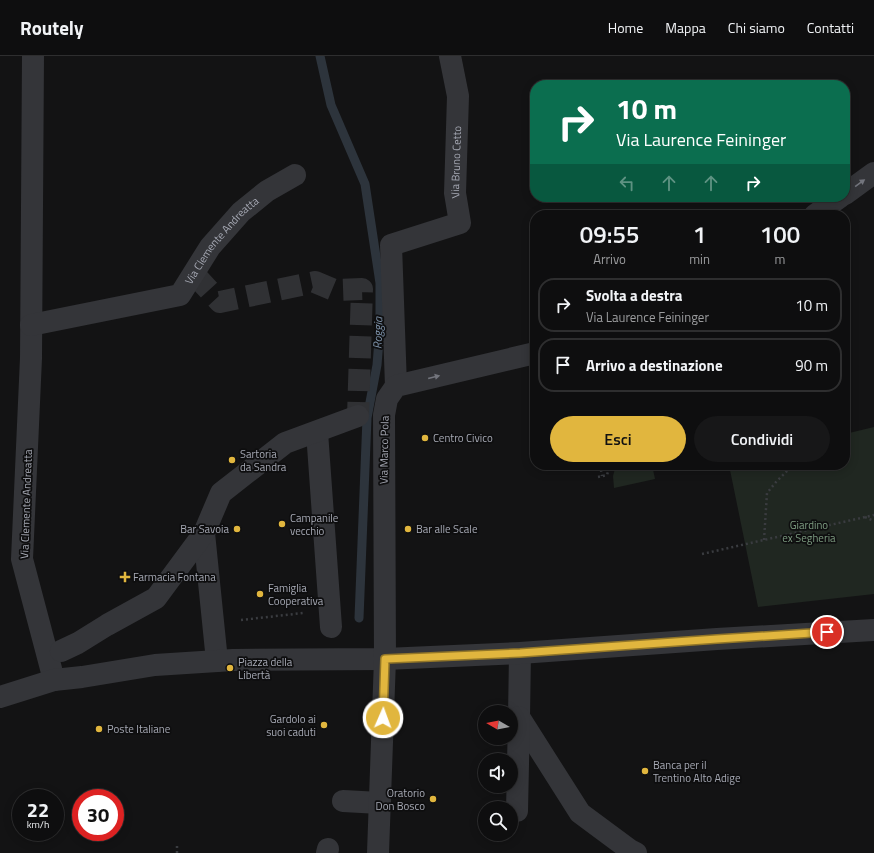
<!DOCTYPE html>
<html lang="it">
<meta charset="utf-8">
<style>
:root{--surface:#0e0e0f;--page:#171718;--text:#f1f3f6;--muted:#9b9c9e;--line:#2e2e2f;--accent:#e1b63e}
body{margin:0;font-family:"Titillium Web",sans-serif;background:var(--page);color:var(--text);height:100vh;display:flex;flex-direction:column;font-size:15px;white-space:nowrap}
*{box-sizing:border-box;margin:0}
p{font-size:13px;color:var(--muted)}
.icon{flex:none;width:22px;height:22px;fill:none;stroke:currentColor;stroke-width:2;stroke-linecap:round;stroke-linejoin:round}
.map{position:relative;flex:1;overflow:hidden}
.side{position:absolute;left:530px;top:154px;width:320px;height:260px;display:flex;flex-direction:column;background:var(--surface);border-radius:16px;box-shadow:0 2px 10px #0003,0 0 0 1px var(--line)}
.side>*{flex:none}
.banner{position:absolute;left:530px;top:24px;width:320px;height:122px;border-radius:16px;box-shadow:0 2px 10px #0003,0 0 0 1px var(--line);background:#0b6e4f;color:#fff;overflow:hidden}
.needle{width:26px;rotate:279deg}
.buttons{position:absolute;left:478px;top:649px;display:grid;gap:8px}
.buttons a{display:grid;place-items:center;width:40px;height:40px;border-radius:50%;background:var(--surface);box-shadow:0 2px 10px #0003,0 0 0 1px var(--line);font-size:20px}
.speed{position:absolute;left:12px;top:733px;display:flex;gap:8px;font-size:20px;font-weight:700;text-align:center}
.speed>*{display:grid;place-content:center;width:52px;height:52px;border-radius:50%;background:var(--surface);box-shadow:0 2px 10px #0003,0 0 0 1px var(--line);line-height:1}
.speed small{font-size:10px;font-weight:400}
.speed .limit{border:6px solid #d22;background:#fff;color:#111}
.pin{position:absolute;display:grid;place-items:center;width:34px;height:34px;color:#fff;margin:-17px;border:2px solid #fff;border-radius:50%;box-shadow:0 1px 4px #0007}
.me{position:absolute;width:44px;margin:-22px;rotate:2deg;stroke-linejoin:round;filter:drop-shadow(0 0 3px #0008)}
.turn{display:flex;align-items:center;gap:14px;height:84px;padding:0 20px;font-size:18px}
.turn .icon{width:52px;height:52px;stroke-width:2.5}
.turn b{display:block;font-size:28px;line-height:34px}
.lanes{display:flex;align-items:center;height:38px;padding:0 20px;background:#0003;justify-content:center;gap:20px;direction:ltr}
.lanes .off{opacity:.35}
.eta{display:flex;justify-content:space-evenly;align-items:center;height:68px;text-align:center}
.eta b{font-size:24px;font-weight:600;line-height:28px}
.button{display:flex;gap:8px;margin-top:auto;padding:8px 20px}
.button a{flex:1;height:46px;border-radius:24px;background:var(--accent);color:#111;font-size:16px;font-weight:600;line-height:46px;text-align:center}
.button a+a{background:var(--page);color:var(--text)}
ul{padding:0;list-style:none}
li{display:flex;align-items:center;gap:12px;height:54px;margin:0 8px 6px;padding:0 12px;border:2px solid var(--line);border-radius:16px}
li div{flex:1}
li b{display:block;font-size:15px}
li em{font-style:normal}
header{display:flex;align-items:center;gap:24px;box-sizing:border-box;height:56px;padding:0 20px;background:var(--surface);border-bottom:1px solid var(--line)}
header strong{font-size:19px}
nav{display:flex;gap:22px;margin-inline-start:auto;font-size:14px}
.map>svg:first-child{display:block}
.green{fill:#202721}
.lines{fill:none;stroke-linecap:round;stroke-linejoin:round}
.stream{stroke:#2d343c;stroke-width:9}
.minor-tunnel{stroke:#303134;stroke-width:22;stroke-dasharray:22 11;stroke-linecap:butt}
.path{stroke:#3a3c40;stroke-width:2.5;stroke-dasharray:2 3;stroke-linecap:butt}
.minor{stroke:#343539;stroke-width:22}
.oneway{fill:#73757d}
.route-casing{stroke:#927628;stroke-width:10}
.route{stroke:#e1b63e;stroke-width:7}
.poi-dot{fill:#e1b63e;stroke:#0e0e0f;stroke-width:1.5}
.labels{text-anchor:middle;stroke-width:3.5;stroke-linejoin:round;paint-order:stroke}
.street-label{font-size:11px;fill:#a6a9b4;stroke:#0e0e0f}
.poi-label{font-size:11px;fill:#a6a9b4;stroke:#0e0e0f;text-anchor:start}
.park-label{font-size:11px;fill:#7e9d82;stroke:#0e0e0f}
.water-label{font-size:12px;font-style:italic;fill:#7f94ac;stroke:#0e0e0f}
</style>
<header>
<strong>Routely</strong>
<nav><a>Home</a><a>Mappa</a><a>Chi siamo</a><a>Contatti</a></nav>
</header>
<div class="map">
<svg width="874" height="797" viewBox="0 0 874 797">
<rect width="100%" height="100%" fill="#131314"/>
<path class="green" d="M874,371v167l-116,13 -29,-142h116v-31z
M616,409h36l3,14 -41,9 -1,-12z"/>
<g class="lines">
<path class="stream" d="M320,0l11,49 34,79 15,99v44l-3,38 -10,53 -8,200"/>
<path class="minor-tunnel" d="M194,218l26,28 95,-20 19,8 28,-1 -4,127"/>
<path class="path" d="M600,409l2,11
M598,421l9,-2 3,-10
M865,461l9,4
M764,484l3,-47 9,-11 17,-17
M702,498l172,-39
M241,564l62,-7
M177,797v-10"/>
<g class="minor">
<path d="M33,0l-2,302 -9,201 32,121"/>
<path d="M845,138l29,-21"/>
<path d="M815,159l25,-18"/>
<path id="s1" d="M31,269l149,-30 30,-48 31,-35 26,-21 28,-16"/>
<path id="s2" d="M396,330l-5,-141 69,-22 -5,-30 3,-97 -8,-40"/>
<path d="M317,376l14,195"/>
<path d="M204,477l13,128"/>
<path d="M61,595l17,-8 29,-18 49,-27 48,-65 17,-40 64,-50 73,-27"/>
<path d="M520,597l-1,64 61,96 50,37 6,3"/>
<path d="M0,641l54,-17 28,-3 73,-12 78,-5 152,-1 135,-6 197,-14 157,-9"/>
<path d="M343,745l37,2"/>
<path d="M517,755l2,-94"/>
<path d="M327,797l1,-4"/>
<path d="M378,797l7,-194 -1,-244 3,-16 9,-13 139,-33"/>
</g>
</g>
<defs><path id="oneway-solid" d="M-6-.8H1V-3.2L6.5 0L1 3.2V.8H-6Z"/></defs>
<g class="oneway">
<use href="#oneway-solid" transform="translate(860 127) rotate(-36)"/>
<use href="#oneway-solid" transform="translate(434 321) rotate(-14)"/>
</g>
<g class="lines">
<g class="route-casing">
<path id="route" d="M383,662l2,-59 135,-6 197,-14 110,-7"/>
</g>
<use href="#route" class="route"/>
</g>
<g class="poi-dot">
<circle cx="425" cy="382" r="4"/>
<circle cx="232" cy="404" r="4"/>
<circle cx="282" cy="468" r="4"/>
<circle cx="237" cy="473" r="4"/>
<circle cx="408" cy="473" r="4"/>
<path d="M123 515h4v4h4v4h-4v4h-4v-4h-4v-4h4z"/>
<circle cx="260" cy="538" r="4"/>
<circle cx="230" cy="612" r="4"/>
<circle cx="324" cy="669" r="4"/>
<circle cx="99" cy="673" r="4"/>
<circle cx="645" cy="715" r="4"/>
<circle cx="433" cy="743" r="4"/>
</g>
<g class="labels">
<g class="street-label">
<text dy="4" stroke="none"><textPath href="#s2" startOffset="275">Via Bruno Cetto</textPath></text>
<text dy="4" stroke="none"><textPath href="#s1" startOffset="221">Via Clemente Andreatta</textPath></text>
<text transform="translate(384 394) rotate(-89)" y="4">Via Marco Pola</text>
<text transform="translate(26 448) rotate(-88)" y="4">Via Clemente Andreatta</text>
</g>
<g class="poi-label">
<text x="433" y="386">Centro Civico</text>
<text x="240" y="402">Sartoria<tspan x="240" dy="13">da Sandra</tspan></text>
<text x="290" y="466">Campanile<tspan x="290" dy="13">vecchio</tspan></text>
<text x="229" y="477" text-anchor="end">Bar Savoia</text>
<text x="416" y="477">Bar alle Scale</text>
<text x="133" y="525">Farmacia Fontana</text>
<text x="268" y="536">Famiglia<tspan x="268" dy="13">Cooperativa</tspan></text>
<text x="238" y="610">Piazza della<tspan x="238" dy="13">Libertà</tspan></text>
<text x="316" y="667" text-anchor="end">Gardolo ai<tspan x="316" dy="13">suoi caduti</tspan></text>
<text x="107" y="677">Poste Italiane</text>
<text x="653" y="713">Banca per il<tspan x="653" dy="13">Trentino Alto Adige</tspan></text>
<text x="425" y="741" text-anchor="end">Oratorio<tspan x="425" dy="13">Don Bosco</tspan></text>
</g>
<g class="park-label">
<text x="809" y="473">Giardino<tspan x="809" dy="13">ex Segheria</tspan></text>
</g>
<g class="water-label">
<text transform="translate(378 277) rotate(-88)" y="4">Roggia</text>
</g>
</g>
</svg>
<div class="buttons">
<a><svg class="needle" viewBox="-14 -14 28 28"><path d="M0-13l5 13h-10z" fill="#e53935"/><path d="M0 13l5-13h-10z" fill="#9b9c9e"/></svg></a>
<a><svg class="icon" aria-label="sound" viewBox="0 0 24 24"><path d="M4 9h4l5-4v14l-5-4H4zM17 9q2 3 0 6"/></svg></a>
<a><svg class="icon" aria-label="search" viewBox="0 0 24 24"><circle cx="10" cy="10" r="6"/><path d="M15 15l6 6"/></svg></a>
</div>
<div class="speed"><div>22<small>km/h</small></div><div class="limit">30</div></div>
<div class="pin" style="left:827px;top:576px;background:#d93025"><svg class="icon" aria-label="arrive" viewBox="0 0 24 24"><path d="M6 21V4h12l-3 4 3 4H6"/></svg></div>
<svg class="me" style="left:383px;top:662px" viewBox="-20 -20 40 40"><circle r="17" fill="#e1b63e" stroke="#fff" stroke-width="3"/><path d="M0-11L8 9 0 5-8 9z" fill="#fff"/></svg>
<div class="banner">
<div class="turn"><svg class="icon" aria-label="right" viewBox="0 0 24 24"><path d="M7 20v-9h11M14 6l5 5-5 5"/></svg><div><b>10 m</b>Via Laurence Feininger</div></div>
<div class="lanes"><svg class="icon off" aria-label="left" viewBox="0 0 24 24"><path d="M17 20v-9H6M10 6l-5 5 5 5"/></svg><svg class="icon off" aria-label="ahead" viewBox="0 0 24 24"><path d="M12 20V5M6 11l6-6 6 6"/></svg><svg class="icon off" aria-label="ahead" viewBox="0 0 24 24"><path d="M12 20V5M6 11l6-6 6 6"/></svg><svg class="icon" aria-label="right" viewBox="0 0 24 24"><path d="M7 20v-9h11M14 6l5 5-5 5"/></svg></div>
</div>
<section class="side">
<div class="eta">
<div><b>09:55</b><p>Arrivo</p></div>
<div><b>1</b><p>min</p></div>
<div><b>100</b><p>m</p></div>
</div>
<ul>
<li><svg class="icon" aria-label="right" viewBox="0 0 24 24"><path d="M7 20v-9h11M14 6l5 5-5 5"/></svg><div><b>Svolta a destra</b><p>Via Laurence Feininger</p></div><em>10 m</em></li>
<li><svg class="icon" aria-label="arrive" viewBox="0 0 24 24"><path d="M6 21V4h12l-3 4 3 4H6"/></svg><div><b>Arrivo a destinazione</b></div><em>90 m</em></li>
</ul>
<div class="button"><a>Esci</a><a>Condividi</a></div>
</section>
</div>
